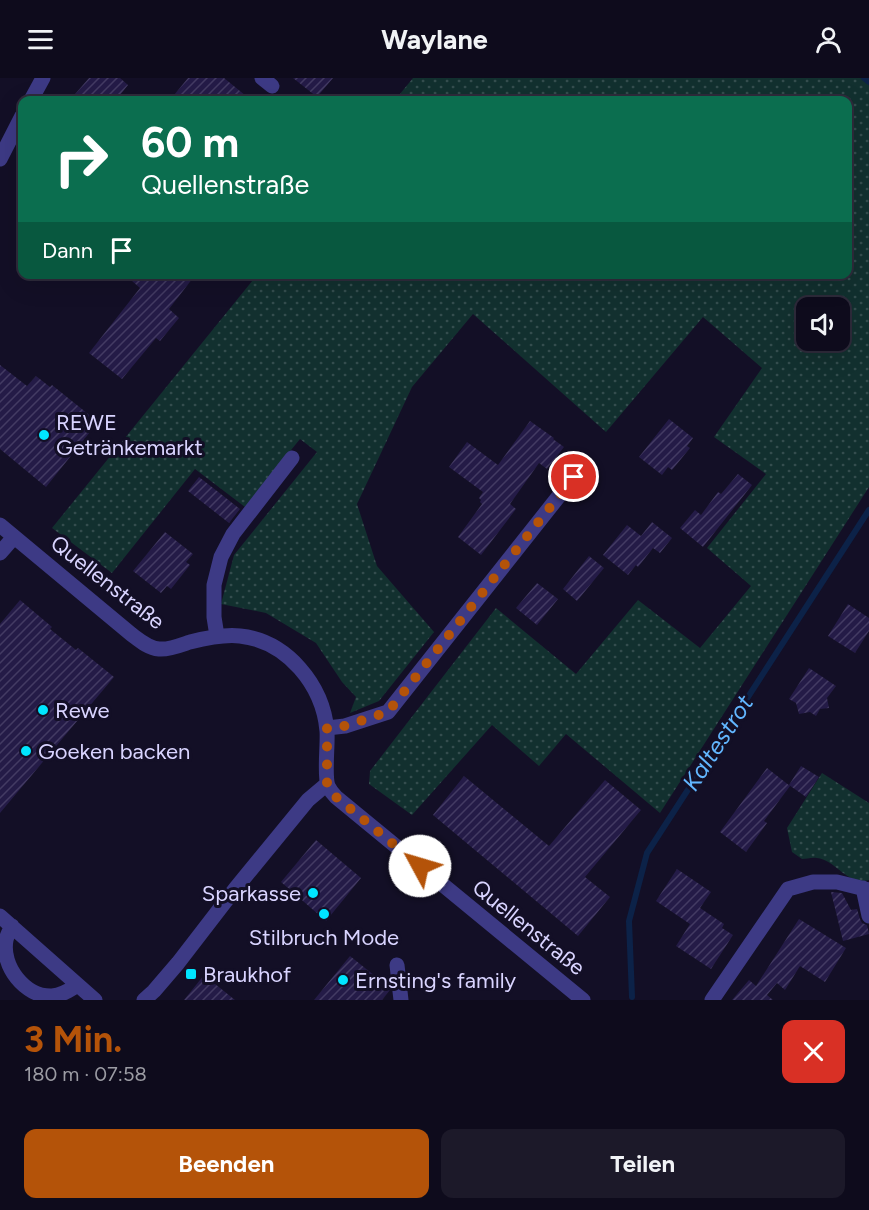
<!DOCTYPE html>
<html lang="de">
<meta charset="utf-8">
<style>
:root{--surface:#0e0b1c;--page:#1c1929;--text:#f1f3f6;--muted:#9b9ba3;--line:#2e2b3b;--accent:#b45309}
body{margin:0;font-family:Figtree,sans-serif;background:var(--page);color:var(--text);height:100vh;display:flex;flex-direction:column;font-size:22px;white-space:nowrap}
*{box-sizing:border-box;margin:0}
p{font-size:20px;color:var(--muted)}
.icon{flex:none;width:33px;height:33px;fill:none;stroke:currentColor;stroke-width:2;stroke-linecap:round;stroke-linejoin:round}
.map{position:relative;height:922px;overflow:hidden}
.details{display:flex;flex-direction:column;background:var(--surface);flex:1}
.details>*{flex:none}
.guide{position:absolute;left:18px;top:18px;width:834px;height:183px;border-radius:12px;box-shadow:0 6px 24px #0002,0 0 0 2px var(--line);background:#0b6e4f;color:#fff;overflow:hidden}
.fabs{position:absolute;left:796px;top:219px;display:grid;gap:12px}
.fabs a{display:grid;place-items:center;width:54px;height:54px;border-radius:12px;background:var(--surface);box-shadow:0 6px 24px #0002,0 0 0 2px var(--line);font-size:30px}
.pin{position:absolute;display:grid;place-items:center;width:51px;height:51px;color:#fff;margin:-26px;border:3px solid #fff;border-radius:50%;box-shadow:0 2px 6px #0007}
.me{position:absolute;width:66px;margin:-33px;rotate:309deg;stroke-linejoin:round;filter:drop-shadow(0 0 4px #0008)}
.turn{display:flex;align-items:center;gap:21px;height:126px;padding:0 24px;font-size:27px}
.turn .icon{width:78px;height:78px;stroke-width:2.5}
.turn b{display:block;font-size:42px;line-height:51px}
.then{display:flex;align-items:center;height:57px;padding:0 24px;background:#0003;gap:12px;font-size:22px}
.round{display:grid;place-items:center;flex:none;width:63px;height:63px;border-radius:12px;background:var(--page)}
.overview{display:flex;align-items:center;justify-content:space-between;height:102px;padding:0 24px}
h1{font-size:36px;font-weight:700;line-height:45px;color:var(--accent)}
.cta{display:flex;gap:12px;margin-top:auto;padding:12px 24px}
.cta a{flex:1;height:69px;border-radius:12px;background:var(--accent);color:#fff;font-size:24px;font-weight:700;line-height:69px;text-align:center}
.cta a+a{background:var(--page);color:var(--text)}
header{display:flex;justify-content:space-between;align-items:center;height:78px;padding:0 24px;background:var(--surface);font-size:27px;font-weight:700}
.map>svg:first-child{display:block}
.green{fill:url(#green-dots);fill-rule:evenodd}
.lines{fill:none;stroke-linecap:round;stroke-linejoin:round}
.stream{stroke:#0c2248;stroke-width:6}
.building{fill:url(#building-hatch)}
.minor{stroke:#3d3a85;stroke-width:15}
.route{stroke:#b45309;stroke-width:10;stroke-dasharray:0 18}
.poi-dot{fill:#00e5ff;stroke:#130f26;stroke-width:2}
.labels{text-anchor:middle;stroke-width:6;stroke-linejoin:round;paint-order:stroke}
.poi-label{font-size:22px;fill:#d9d4ff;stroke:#130f26;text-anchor:start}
.street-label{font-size:22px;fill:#d9d4ff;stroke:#130f26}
.water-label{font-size:24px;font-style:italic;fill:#62b6ff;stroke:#130f26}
</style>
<header><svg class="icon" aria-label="menu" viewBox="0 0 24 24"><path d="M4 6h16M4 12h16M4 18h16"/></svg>Waylane<svg class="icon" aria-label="person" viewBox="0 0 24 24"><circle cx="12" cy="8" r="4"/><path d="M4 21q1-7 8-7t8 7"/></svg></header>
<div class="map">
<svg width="869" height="922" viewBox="0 0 869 922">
<defs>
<pattern id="green-dots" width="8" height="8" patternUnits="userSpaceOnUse" patternTransform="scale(1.5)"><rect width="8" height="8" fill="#12302f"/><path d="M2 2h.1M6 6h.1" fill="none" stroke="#344d4e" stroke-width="1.8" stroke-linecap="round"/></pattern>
<pattern id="building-hatch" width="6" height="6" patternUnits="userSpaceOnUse" patternTransform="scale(1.5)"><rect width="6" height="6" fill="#241b47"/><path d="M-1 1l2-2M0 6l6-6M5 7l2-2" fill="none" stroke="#433b63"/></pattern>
</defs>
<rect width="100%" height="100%" fill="#130f26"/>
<path class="green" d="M413,0h456v409l-209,326 -94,-79 -27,32 -47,-41 -80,90 -43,-31 1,-13 126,-163 80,66 62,-74 62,48 51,-62 -44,-38 59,-74 -52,-37 48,-69 -59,-51 -97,115 -133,-118 -61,73 -55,117 20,62 57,66 -55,69 -29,12 6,-16 -14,-15 -26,-39 -50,-30 -45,-9 13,-49 83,-103 -17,-13 -55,68 -50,-38 -83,104 -60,-45 205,-253 591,-1v-174h-453zM807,230h33v32h-33z
M822,695l47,30v77c-22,6 -33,-20 -52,-22 -5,-1 -11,1 -15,1l-10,-7 -5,-24z"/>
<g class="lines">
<path class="stream" d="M864,0l5,4
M632,919l-3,-76 18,-68 222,-343"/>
</g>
<path class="building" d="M89,0h31l8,7 -12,15h-46z
M188,0h36l27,22h-81z
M293,0h40l-16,19z
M124,196h72l-27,35 10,9 -19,23 -4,-3 -34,41 -33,-26 51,-65z
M0,287l27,21 9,-10 14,11 2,-2 46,37 -52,65 -46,-38z
M669,341l24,19 -6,8 3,2 -18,22 -4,-3 -6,8 -23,-18z
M530,343l24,17 -1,1 11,8 -17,22 -8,-6 -29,41 6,5 -35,46 -23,-18 24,-33 -2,-2 1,-2 -2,-2 4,-6 -34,-25 18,-25 31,23z
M738,396l14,11 -49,62 -23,-19 15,-18 6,5 17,-23 3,2z
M199,399l41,32 -11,14 -41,-32z
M652,444l20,16 -12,15 -7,-5 -15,19 -2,-2 -8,10 -25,-20 24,-30 14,11z
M165,454l28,22 -7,8 4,3 -19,24 -4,-3 -6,7 -28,-22z
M589,478l15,12 -27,33 -14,-12z
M537,505l21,16 -21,26 -21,-17z
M20,522l32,27 -2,2 26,21 2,-2 36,29 -114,136v-189z
M848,526l21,14v13l-14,22 -27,-17z
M809,590l27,18 -9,12 2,10 -9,1 -4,7 -6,-4 -11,2 -3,-11 -7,-4z
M801,688l18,11 -13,20 -17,-12z
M767,690l23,18 -26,35 3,2 -21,29 -26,-20z
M464,698l85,70 56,-66 36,30 -56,67 25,20 -32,39 -145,-121z
M316,762l45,38 -35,43 -45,-39z
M677,791l34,23 -11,16 24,16 -2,4 11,7 -22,34 -35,-23 14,-22 -34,-23z
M831,814l11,1 9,17 6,-1 3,10 2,4 5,2 2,9 -26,7z
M799,841l47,29 -21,34 -25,-16 -15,24 -8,-7 -10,12 6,5h-41l17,-20 7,6z
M350,878l40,32v2l-8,10h-68z
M204,897l31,25h-51z"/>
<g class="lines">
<path class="minor" d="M262,0l10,8
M31,22l12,-22
M0,81l22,-43
M0,447l131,109c8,6 17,14 28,15 10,1 22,-4 31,-7 16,-4 34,-8 50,-6 47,5 83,49 87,95 1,13 -3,45 1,55 2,4 5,8 8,11l247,203
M0,475l14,-16
M217,558l-3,-19v-32l7,-28 12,-23 59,-76
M327,650l18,-2 43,-14 186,-235
M863,810l6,28
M0,838l95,84
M12,848c-2,4 -5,9 -6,14 -5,26 19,57 46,56 10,-1 18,-6 26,-11
M397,887l4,35
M144,922l10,-9 24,-28 57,-74 73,-89 19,-16
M712,922l76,-111 25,-7h24l32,8"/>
</g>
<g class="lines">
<path class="route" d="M420,788l-84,-69 -9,-13v-56l18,-2 43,-14 186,-235"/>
</g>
<g class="poi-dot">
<circle cx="44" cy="357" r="6"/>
<circle cx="43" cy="632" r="6"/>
<circle cx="26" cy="673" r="6"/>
<circle cx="313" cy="815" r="6"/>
<circle cx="324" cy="836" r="6"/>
<rect x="185" y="890" width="12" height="12" rx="3"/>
<circle cx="343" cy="902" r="6"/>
</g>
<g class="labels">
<g class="poi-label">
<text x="56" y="352">REWE<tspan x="56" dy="25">Getränkemarkt</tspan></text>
<text x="55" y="640">Rewe</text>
<text x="38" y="681">Goeken backen</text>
<text x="301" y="823" text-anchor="end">Sparkasse</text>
<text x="324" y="867" text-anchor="middle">Stilbruch Mode</text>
<text x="203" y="904">Braukhof</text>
<text x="355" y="910">Ernsting's family</text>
</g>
<g class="street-label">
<text transform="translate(108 504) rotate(38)" y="8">Quellenstraße</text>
<text transform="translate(529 849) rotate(39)" y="8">Quellenstraße</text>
</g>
<g class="water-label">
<text transform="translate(718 665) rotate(-57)" y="8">Kaltestrot</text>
</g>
</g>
</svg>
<div class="fabs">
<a><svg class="icon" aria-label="sound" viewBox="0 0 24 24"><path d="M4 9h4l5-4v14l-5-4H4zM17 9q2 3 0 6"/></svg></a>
</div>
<div class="pin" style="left:574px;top:399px;background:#d93025"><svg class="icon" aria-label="arrive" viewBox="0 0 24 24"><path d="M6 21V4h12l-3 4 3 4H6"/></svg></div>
<svg class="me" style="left:420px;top:788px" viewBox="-20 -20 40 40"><circle r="19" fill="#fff"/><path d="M0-13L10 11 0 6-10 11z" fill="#b45309"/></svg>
<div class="guide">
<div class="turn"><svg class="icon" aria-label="right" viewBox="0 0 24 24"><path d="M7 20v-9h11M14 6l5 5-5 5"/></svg><div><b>60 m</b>Quellenstraße</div></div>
<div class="then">Dann<svg class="icon" aria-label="arrive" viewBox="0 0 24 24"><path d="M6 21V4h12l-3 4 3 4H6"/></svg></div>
</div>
</div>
<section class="details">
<div class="overview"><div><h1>3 Min.</h1><p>180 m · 07:58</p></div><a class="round" style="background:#d93025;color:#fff"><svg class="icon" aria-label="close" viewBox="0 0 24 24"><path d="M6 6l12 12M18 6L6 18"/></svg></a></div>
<div class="cta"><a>Beenden</a><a>Teilen</a></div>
</section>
